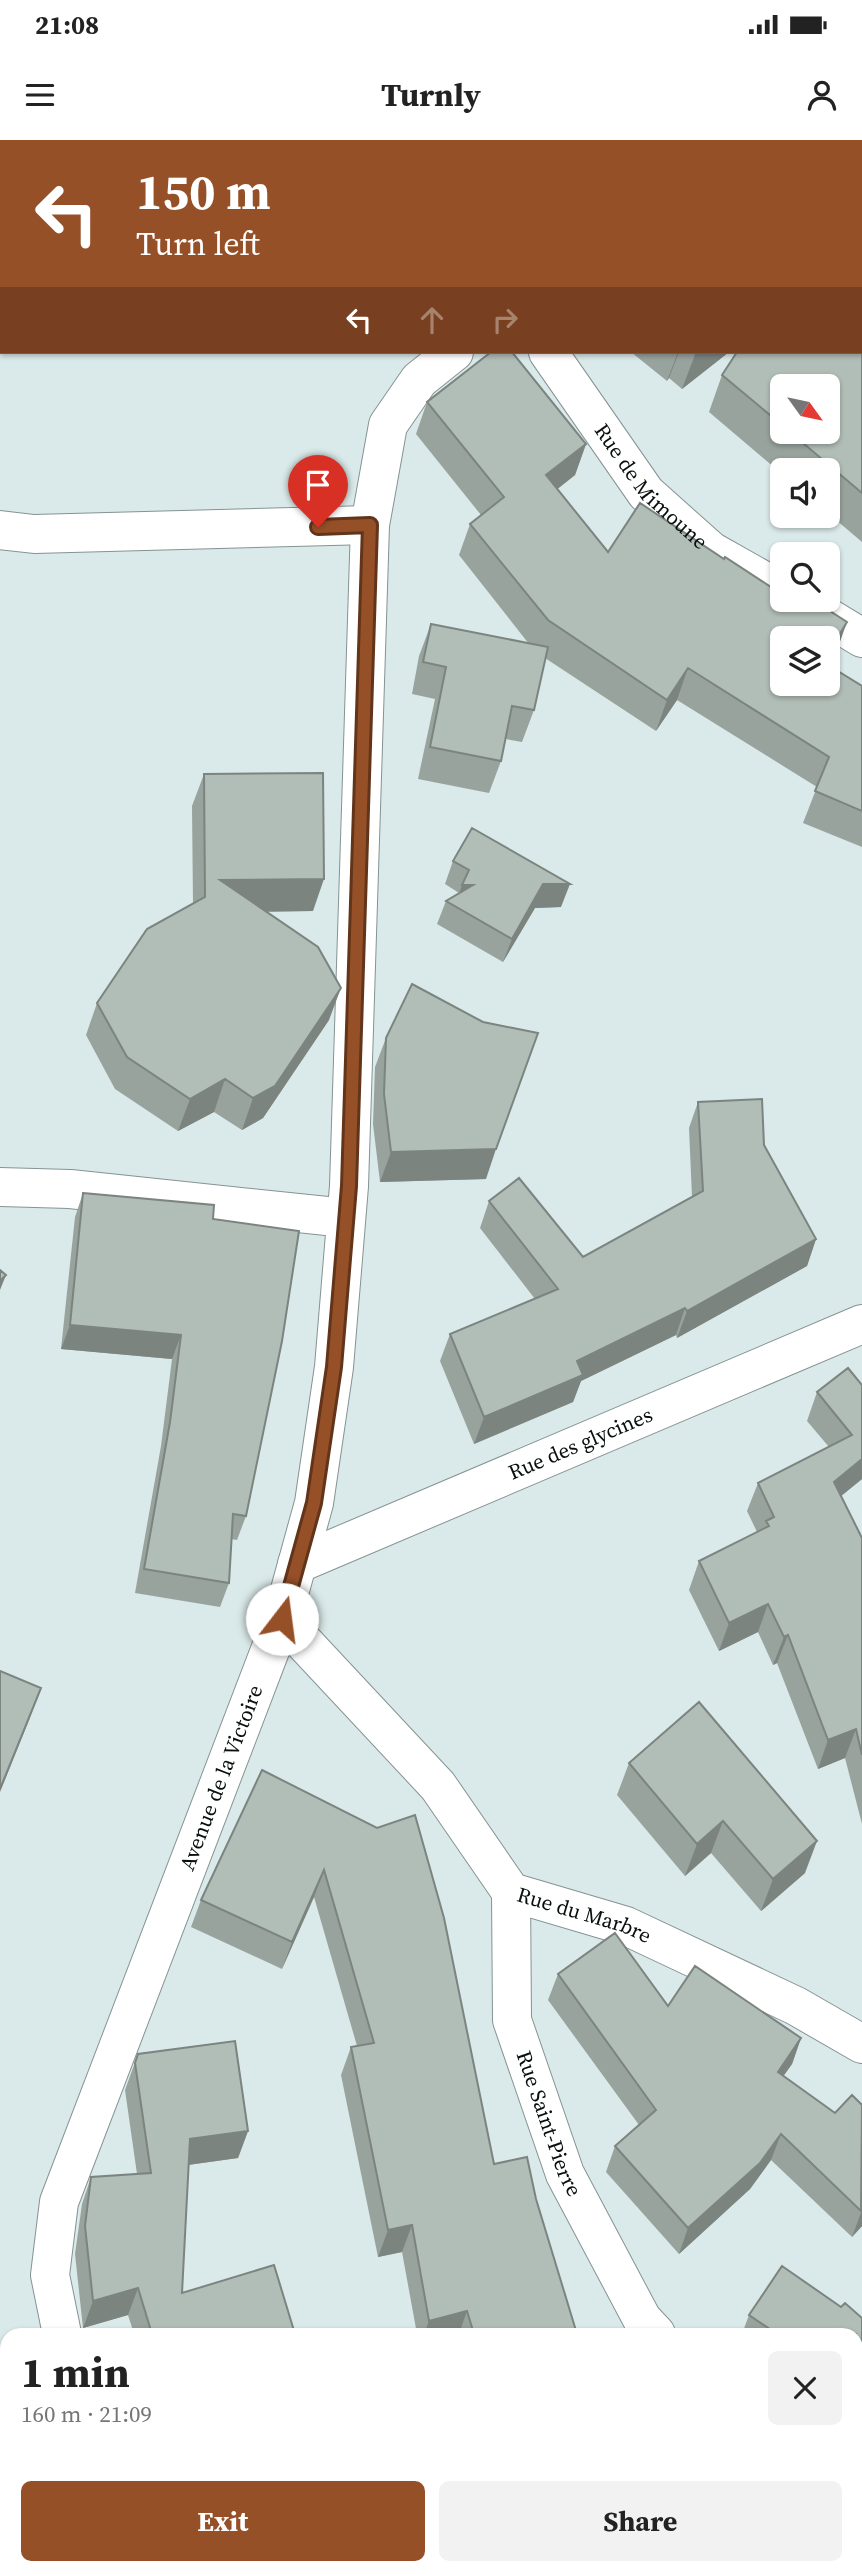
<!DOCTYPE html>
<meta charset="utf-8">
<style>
:root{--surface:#fff;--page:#f2f2f2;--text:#222;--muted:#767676;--accent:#965028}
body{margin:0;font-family:"Source Serif 4",serif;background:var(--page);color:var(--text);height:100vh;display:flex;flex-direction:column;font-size:26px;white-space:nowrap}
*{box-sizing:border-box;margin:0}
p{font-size:23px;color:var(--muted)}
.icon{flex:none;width:38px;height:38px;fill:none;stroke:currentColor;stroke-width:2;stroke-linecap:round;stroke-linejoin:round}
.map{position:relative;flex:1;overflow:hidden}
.panel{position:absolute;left:0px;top:2188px;width:863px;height:247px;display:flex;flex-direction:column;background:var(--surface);border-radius:21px 21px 0 0;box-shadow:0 2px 5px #0004}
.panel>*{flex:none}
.hud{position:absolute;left:0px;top:0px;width:863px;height:214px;box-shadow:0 2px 5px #0004;background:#965028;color:#fff;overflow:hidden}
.needle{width:46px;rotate:123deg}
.controls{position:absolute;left:770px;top:234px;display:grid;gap:14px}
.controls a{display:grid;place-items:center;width:70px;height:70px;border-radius:10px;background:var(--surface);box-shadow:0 2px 5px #0004;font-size:35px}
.pin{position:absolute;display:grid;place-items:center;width:60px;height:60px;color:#fff;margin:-72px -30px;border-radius:50% 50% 50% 0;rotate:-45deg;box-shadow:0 0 7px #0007}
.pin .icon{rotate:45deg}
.me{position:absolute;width:77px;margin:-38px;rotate:15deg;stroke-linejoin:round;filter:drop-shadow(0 0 5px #0008)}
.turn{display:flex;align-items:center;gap:24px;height:147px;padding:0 21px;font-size:32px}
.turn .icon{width:91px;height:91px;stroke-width:2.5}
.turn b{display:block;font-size:49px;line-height:60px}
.lanes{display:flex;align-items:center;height:66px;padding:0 21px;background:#0003;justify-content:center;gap:35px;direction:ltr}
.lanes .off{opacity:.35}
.round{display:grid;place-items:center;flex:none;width:74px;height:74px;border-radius:10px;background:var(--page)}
.overview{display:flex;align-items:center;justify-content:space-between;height:119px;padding:0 21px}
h1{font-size:42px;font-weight:700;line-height:52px}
.button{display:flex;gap:14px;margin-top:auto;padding:14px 21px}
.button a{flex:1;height:80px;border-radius:10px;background:var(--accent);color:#fff;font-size:28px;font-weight:700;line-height:80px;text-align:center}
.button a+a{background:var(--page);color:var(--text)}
.status{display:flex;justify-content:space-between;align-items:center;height:49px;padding:0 35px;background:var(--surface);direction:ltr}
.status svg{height:19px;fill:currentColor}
header{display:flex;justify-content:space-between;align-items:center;height:91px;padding:0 21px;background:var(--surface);font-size:32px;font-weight:700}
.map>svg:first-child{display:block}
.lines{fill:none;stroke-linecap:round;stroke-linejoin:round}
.minor-casing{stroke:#859393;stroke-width:40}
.minor{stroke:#fff;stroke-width:38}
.wall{fill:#98a39d;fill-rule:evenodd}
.shaded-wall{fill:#7c8480}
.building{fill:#b1bdb7;stroke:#7c8480;stroke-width:2}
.route-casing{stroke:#62341a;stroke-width:18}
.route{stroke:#965028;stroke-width:12}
.labels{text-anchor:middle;stroke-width:7;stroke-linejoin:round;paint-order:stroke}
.street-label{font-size:21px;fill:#090e0e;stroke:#dae9e9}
</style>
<div class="status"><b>21:08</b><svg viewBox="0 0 49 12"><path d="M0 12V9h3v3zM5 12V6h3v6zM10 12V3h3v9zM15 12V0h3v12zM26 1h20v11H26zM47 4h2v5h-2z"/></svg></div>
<header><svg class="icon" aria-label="menu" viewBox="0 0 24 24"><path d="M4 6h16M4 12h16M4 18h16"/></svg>Turnly<svg class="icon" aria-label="person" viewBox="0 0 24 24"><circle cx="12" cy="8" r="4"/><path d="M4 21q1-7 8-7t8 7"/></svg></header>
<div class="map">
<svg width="862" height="2434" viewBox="0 0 862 2434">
<rect width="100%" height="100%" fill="#dae9e9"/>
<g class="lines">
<g class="minor-casing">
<g id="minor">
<path d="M652,2l1,-2"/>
<path id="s1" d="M548,212l98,141 65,58 71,40"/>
<path d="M0,390l34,4 336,-9"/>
<path d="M801,461l61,37"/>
<path d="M0,1047l70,2 276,29"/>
<path id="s2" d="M297,1424l565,-240"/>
<path id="s3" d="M282,1479l156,167 73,106 115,34 170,80 66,38"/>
<path id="s4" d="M511,1752l1,128 53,154 77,145 14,15"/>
<path id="s5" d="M62,2194l-12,-59 9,-73 223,-583 32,-116 20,-136 15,-181 21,-661 18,-100 31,-45 35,-28"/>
<path d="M856,2394l6,5"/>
<path d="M268,2427l7,7"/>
</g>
</g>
<use href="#minor" class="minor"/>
</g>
<path class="wall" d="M862,209v193l-34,-29v-42h-46v3l-73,-62 13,-37zM782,247l46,45h-46z
M631,212h98l-47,37 -13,-11 -2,3z
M427,262l159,42 -11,31 -18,14 51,63 228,101 -8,12 34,21v161l-59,-24 14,-36 -140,-87 -21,31 -111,-73 -11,52 -12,32 -16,-3 -5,22 -12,32 -71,-14 17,-80 -23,-5 7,-38 12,-32 98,20 -70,-89 11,-31 11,-9 -65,-81z
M204,634l109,137 -47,1 63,108 -66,98 -21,12 -28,-18 -36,19 -63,-42 -29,-54 11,-32 96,-99 -1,-98z
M453,721l108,46 -26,1 -32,54 -66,-38 9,-23 13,-8 -14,-9z
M386,898l100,141 -106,3 -7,-58 2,-57z
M698,962l66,43 52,94 -9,27 -130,72 -1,-3 -95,46 -8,21 -99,42 -34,-83 10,-27 85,-35 -55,-71 9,-27 94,56 109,-60 -3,-69z
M83,1053l130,26 33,297 -9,24 -6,-1 -2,44 -9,24 -85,-14 26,-147 11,-87 -111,-10 14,-132z
M848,1228l14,111 -21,17 21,42v286l-17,-66 -27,11 -41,-106 -4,2 -15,-33 -39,19 -30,-61 10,-29 58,-29 -10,-21 11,-28 71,-36 -22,-26 10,-29z
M699,1562l106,171 -44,38 -50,-58 -26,23 -68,-81 12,-32z
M377,1688l117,336 42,35 41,135h-160l-15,-82 -24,5 -37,-182 10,-28 6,-1 -43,-149 -32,72 -91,-42 10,-27z
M558,1834l110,32 133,32 -9,26 -9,12 52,37 27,-8v121l-10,11 -81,-77 -21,29 -71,65 -73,-82 9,-26 24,-21 -91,-125z
M138,1914l110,77 -10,27 -50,7 -6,128 113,41h-161l-6,-19 -45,13 -8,-74 7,-50 9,-27 46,-3 -12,-84z
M841,2167l21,11v159l-6,-6v-137h-114l7,-19z
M324,2427h233l4,7h-231z
M646,2427h210l6,7h-209z"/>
<path class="shaded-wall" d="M851,0h11v30l-1,1v-29h-11z
M0,49h2v35h-2z
M678,212h1l-10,26 -2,3z
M696,212h33l-47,37z
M586,304l-11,31 -40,32 11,-32z
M847,482l-11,31 -8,13v-13z
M688,528l-11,32 -21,31 11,-31z
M324,739l-11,32 -105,1 12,-32z
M543,744h27l-9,23 -26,1 -32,54 9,-23z
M462,745h11l-18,21z
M341,848l-12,32 -66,98 -21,12 11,-32z
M225,939l-11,33 -36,19 12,-32z
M496,1009l-10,30 -106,3 11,-30z
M816,1099l-9,27 -130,72 10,-27z
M6,1135l-6,15v-9z
M685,1168l-9,27 -95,46 -8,21 -99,42 10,-27 93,-56z
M70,1185l111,10 -9,24 -111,-10z
M862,1319v20l-38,31 10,-28z
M768,1464l-10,28 -39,19 10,-28z
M788,1495l-11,28 -4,2 11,-28z
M41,1548l-12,32 -29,72v-3z
M856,1589l-11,29 -27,11 10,-29z
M723,1681l-12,32 -26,23 12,-32z
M817,1701l-12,32 -44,38 12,-32z
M324,1730l-10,27 -32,72 10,-27z
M801,1898l-9,26 -24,34 10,-26z
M248,1991l-10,27 -58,8 10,-27z
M781,1994l-10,26 -21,29 -71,65 9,-26z
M862,2070v16l-10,11z
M412,2085l-10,27 -24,5 10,-27z
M138,2148l-10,27 -45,13 10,-27z
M467,2171l-8,23h-35l5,-13z"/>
<path class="building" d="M0,0h487v2h-485v47h-2z
M687,0h164v2h-165z
M861,208l1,1v144l-72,-61h38v-45h-46v38l-60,-50 15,-23h124z
M491,212h21l74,92 -40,31 62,77 32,-49 84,56 1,-2 46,30 5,-10 6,4v19h31l34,22 -19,31v-14h-46v45h46v-19l34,21v125l-47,-20 14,-34 -141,-89 -21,32 -119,-80 -78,-96 34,-27 -77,-95z
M431,484l117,23 -14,63 -22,-4 -11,55 -71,-14 16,-80 -23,-5z
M323,633l1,106 -104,1 98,67 23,41 -66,98 -22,12 -28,-19 -35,20 -63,-42 -30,-54 50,-74 58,-32 -1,-123z
M472,688l98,56h-27l-31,55 -66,-38 27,-16h-11l7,-15 -16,-9z
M412,844l71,38 55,11 -42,116 -105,3 -7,-58 2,-56z
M762,959l2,46 52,94 -129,72 -2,-3 -108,53 6,14 -99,42 -34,-83 108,-45 -69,-88 30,-23 64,79 120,-66 -5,-89z
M83,1053l131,12 -1,14 86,12 -17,110 -36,175 -13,-2 -4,69 -85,-14 26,-147 11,-87 -111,-10z
M0,1130l6,5 -6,6z
M848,1228l14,17v74l-28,23 28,56v217l-6,-26 -28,11 -40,-105 -4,2 -16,-33 -39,19 -30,-62 70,-35 -3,-5 8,-4 -16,-34 94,-48 -35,-43z
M0,1531l41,17 -41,101z
M699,1562l118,139 -44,38 -50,-58 -26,23 -68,-81z
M262,1630l115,58 38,-13 29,103 50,246 33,-7 9,42 41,135h-103l-7,-23 -38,10 -17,-96 -24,5 -37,-183 23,-4 -50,-173 -32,72 -91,-42z
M615,1793l53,73 27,-40 106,72 -23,34 57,41 17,-18 10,10 -1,106 -80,-77 -21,29 -72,65 -73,-82 41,-36 -98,-136z
M235,1901l13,90 -58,8 -8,154 92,-28 21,69h-143l-14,-46 -45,13 -8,-75 6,-49 60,-4 -16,-110 3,-9z
M782,2126l59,41 4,-4 17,15v123l-6,-6v-101h-79l-28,-19z
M856,2420l6,3v11h-170l-7,-7h171z
M357,2427h200l4,7h-198z"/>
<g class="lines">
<g class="route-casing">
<path id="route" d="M282,1479l32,-116 20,-136 15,-181 21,-661 -52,2"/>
</g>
<use href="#route" class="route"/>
</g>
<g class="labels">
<g class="street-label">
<text dy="7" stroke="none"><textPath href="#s1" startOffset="170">Rue de Mimoune</textPath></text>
<text dy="7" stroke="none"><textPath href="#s2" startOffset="308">Rue des glycines</textPath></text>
<text dy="7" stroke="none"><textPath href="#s5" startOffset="588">Avenue de la Victoire</textPath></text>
<text dy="7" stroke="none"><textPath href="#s3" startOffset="434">Rue du Marbre</textPath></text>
<text dy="7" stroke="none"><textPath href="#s4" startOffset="238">Rue Saint-Pierre</textPath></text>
</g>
</g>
</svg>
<div class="controls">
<a><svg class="needle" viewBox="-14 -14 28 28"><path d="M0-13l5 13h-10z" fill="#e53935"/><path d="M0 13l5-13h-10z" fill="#767676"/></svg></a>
<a><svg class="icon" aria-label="sound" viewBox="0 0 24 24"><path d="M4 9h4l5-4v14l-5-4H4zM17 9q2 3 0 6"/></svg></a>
<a><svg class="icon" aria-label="search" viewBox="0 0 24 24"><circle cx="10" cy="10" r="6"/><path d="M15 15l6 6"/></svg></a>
<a><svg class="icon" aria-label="layers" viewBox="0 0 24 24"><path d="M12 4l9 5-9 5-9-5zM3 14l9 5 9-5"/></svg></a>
</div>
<div class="pin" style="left:318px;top:387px;background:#d93025"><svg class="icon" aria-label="arrive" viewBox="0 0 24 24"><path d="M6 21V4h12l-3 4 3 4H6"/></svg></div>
<svg class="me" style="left:282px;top:1479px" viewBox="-20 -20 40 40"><circle r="19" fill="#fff"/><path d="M0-13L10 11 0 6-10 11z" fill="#965028"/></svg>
<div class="hud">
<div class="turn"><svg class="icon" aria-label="left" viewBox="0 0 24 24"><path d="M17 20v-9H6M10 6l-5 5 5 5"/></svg><div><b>150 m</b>Turn left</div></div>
<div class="lanes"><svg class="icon" aria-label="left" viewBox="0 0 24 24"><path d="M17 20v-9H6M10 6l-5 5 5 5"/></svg><svg class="icon off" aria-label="ahead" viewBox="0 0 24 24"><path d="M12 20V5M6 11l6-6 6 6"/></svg><svg class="icon off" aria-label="right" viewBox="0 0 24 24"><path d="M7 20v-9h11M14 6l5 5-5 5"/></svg></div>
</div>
<section class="panel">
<div class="overview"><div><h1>1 min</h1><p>160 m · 21:09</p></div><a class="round"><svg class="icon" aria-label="close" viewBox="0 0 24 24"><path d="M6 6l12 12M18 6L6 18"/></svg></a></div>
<div class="button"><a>Exit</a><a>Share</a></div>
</section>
</div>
